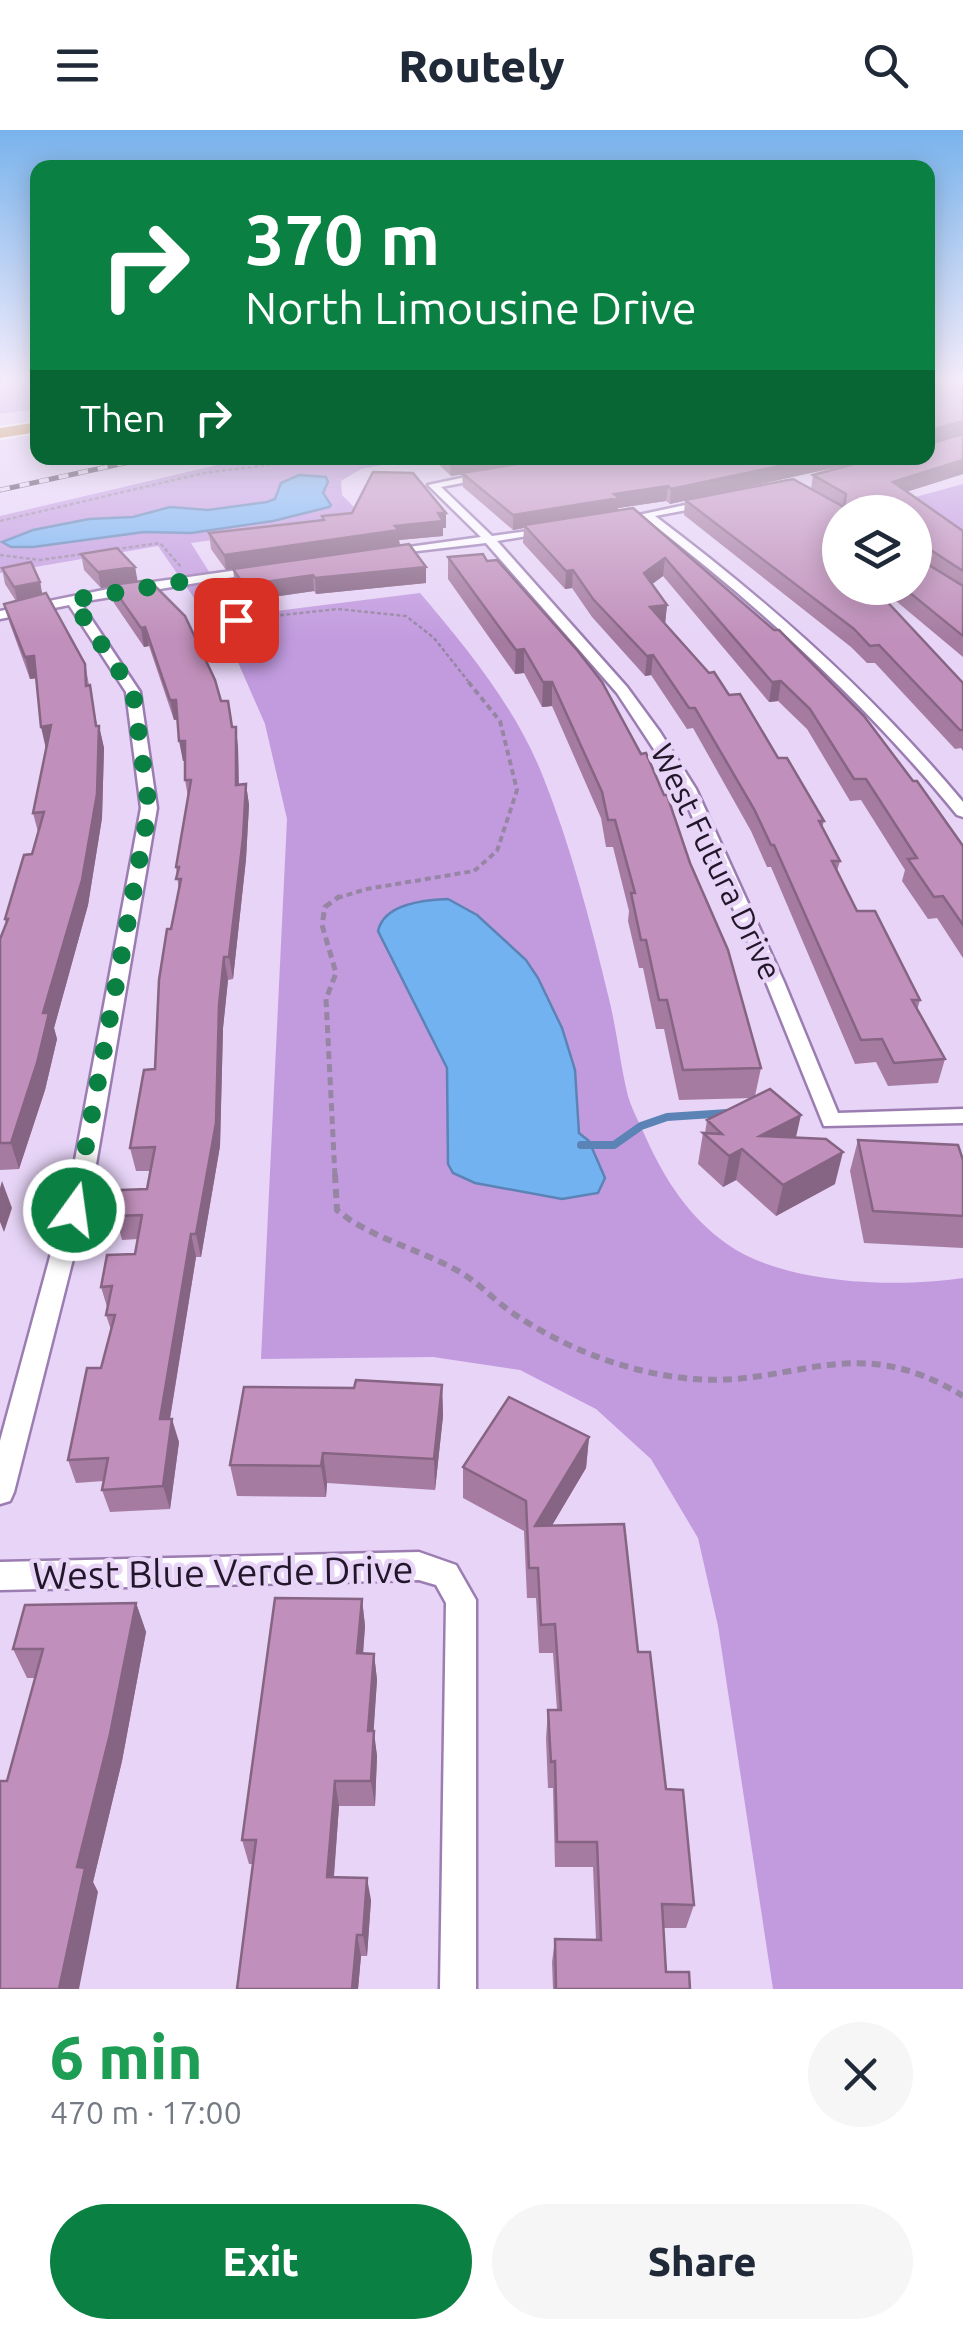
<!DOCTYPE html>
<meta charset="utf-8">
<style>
:root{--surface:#fff;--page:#f6f6f7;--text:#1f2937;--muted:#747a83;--accent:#0b8043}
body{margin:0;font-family:Ubuntu,sans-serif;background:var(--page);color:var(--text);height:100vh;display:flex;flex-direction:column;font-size:38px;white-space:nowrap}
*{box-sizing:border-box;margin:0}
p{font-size:32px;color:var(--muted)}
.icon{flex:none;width:55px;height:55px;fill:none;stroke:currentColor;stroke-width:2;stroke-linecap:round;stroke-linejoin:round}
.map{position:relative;height:1859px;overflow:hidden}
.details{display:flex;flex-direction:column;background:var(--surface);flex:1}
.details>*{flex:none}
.hud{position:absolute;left:30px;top:30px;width:905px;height:305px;border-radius:20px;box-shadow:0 5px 25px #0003;background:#0b8043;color:#fff;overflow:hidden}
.buttons{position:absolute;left:822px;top:365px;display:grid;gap:20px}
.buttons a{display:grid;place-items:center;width:110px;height:110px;border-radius:50%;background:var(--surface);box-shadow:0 5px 25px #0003;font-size:50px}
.pin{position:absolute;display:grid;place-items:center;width:85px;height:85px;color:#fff;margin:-42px;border-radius:20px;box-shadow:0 5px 15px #0006}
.me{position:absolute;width:110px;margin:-55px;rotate:14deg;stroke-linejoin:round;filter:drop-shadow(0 0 8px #0008)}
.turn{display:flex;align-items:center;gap:35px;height:210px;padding:0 50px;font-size:45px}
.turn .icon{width:130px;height:130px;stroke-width:2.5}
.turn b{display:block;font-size:70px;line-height:85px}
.then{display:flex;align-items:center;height:95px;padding:0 50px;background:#0003;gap:20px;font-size:38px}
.round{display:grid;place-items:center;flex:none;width:105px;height:105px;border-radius:52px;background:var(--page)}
.head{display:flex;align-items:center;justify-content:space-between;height:170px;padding:0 50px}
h1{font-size:60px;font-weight:800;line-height:75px;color:#1e9e55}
.cta{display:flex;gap:20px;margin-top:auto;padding:20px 50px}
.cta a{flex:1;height:115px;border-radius:60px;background:var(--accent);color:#fff;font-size:40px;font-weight:800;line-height:115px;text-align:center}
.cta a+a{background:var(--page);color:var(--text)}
header{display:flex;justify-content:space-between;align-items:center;height:130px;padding:0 50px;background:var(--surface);font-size:45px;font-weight:800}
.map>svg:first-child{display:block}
.green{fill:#c29bdf}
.water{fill:#73b2f1;stroke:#5b83b5;stroke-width:2.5}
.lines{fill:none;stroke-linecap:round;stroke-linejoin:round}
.stream{stroke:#5b83b5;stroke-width:8}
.street-casing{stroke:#9b7db2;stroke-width:5}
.highway-casing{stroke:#fff;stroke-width:4}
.path-far3{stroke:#9786a3;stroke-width:2.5;stroke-dasharray:4 2.5;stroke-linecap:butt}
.path-far2{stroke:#9786a3;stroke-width:4;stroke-dasharray:6 4;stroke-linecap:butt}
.path-far1{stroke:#9786a3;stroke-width:5;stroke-dasharray:8 5;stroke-linecap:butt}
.path{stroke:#9786a3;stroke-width:6;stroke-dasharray:9 6;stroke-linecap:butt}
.street{fill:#fff;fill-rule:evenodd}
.highway{fill:#c18129;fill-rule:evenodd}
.rail-casing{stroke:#3f3248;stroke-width:5}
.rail{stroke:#e7d4f7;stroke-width:4;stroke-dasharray:10;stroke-linecap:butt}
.wall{fill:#a57ba1;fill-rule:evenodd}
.shaded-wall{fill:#866483}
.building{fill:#c08fbb;stroke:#866483;stroke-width:2.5}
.route{stroke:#0b8043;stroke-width:18;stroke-dasharray:0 32.4}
.labels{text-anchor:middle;stroke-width:9;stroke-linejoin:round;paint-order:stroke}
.street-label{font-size:32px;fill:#22162a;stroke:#e7d4f7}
.near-street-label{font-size:38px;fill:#22162a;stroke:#e7d4f7}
</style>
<header><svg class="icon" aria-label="menu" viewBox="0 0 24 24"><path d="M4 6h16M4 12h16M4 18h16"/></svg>Routely<svg class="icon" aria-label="search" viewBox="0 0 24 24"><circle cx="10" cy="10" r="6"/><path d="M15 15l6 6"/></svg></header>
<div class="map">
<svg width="963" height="1859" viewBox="0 0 963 1859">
<rect width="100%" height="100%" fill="#e7d4f7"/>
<path class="green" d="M0,249h37v30l-37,5z
M247,328h171l-57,11 -20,12 1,14 23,23 -174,25 46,73 183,-23c46,54 95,114 122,181 29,72 49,150 67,225 8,32 11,65 19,97 4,14 12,28 18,42 19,42 43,79 81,106 57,41 170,44 236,34v711h-190l-55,-363 -20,-88 -47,-79 -55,-50 -76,-39 -87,-13 -172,2 26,-540 -22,-95 -28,-64 -79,-114 -158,27v-57z
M963,354v51l-55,-36z"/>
<path class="water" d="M299,345l27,2 2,5 -5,11 8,12 -2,2 -56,14 -82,12 -47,-1 -111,15h-22l-9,-5 31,-12 56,-11 44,-2 37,-10 38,3 59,-8 8,-3 6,-16z
M448,769l29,16 49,45 12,18 24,50 13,42 4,63 10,8 16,37 -7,15 -36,6 -87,-16 -22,-10 -5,-9 -1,-96 -69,-137c6,-27 45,-31 70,-32z"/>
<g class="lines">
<path class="stream" d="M581,1015h33l27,-19 26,-9 61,-4"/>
<g class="street-casing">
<path id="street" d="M490,342l3,5 -52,10 51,49 59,-8 5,3 -59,10 130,146 33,45 36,57 88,193 54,131 125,-4v14l-139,3 -58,-144 -86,-193 -63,-96 -131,-150 -103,12v-4l4,-1 94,-13 -53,-52z
M709,370l4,5 -58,11c113,85 217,177 308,286v15l-6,-2c-92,-113 -197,-208 -312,-297l-25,5 -5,-3z
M259,437l4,1v4l-183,30 60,90 17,116 -63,368 -80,316 -4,9 -10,3v-63l72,-265 69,-368 -15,-116 -57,-87 -69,14v-8l118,-24z
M419,1422l37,13 20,35v389h-36l6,-386 -10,-18 -17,-5 -419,10v-28z"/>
</g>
<g class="highway-casing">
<path id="highway" d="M38,292v10l-38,6v-10z"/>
</g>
<path class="path-far3" d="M0,252l32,-3
M0,391l204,-48 122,-15
M0,425l40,5 120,-17 22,25
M206,465l14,18 16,7 102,-11 68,7 28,22 34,43"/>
<path class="path-far2" d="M337,768l30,-9 107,-18 23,-20 20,-61 -17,-69 -34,-42"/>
<path class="path-far1" d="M335,1046l-9,-177 10,-26 -14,-48 3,-18 15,-11"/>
<path class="path" d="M335,1044l2,36 13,10c35,22 75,32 110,52 20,12 35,29 54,42 48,32 104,55 162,63 112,17 172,-52 287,19"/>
<use href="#street" class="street"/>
<use href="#highway" class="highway"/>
<g class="rail-casing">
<path id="rail" d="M0,360l148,-32"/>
</g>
<use href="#rail" class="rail"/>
</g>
<path class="wall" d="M928,249h35v95l-57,18 57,39v126l-73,-61 -4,4 77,83v68l-2,-3 -6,1 -80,-86h-8l-16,-16 -167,-132 1,-15 108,-21 18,10 2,-14 49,-14 -192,43 -4,-3 -48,7v3l15,-3 141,122h5l85,86 49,65h4l46,65v112l-26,-40 -9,1 -26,-38 3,-11 -44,-70 -11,1 -43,-72 -29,-28 -9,1 -106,-126 -11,8 15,21 -2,19 44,49 5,-1 15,23 11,-1 38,64h9l37,63 -2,7 18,33 -3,10 20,40h18l45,89 -3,10 28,49 -7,24 -50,3 -12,-24 -21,2 -84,-197h-4l-16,-36 -58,-103 -6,1 -36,-54 -6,1 -53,-59 -20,-29 -7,1 -42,-46 1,-15 -11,2 -50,-43 -1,-13 -11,2 -16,-15v-3h493zM840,382h75v76h-75z
M446,383v15h-3v8l-44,4 1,5 26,38 -110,11 -2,-3 -69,10 -10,-16 -2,-16 -7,1 -15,-21 -2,-16 113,-13v-4z
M81,424l54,13 2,14 84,120 17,46 1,38 7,-1 3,21 -3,54 -13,120 -5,1 -5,48 -3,118 -19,111h-5l-26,162 9,23 -9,67 -60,3 -8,-22 2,-9 -28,2 -8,-23 33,-92 10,-38 -5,-15 2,-5 -7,-23 34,-33 3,-15 -16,1 -6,-24 31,-27 3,-18h-14l-6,-23 25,-79 16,-140 8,-37 -3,-25 12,-70 -3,-17v-19h-2l-6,-41h-3l-25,-74 -5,1 -30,-44 -3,-16 -10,1 -17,-18z
M483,424l278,514 -6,28 41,41 39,47 -59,32 -40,-36 -13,7 -25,-23 5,-31h2l2,-13 46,-22 -74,2 -15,-71h-8l-13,-61h-4l-11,-47 1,-10 -16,-64h-7l-5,-29 -49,-112 -10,1 -18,-34 -9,1 -67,-95v-22z
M2,438l38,14 2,12 43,70 12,62h2l5,22 -2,70 -14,87 -34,123 3,11 -12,51 -26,79 -19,1v-231l6,-15 -1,-5 27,-65 6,-22 -5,-19 13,-64 -10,-71 -6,1 -20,-55 -6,-20 12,-3 -11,-17z
M858,1010l105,20v88l-99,-5 -14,-72z
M442,1255l1,31 -8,74 -108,-7 -1,14 -89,-1 -7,-31 124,-77z
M589,1307l-3,31 -34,57 86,127 28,137 28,116 -8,23h-23l3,44 24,17h-137l-1,-27 3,-23 41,1 -3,-73h-38l-2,-79h-5l-2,-50 2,-28h9l-4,-57h-14l-3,-55h-9l-3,-67 -61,-33v-31z
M362,1469l3,27 -2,28h11l3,26 -4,51 4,25 -2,50h-36l-5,71 37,23 -4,56h-6l-3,33h-121l16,-125h-4l-7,-24z
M136,1473l10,29 -24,129 -29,121 5,10 -91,-111 28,-103h-8l-14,-29z"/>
<path class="shaded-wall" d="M963,291l-1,12 -34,11v-13z
M482,328h106l-137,18 -1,-14z
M817,328h62l-209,46 1,-15z
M963,330v14l-73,23 3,-15z
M668,356l-2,15 -48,7v5l-94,12v3l-11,2v-15l101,-21z
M438,383h8v15h-3v8l-44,4 1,6 -174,24 -2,-15 171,-29z
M665,428l-2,18 -20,15 1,-18z
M135,437l3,16 -37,5 -3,-16z
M426,437v16l-110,11 -1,-16z
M573,440l-1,18 -7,1 1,-18z
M313,445l1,16 -69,10 -1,-16z
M40,452l3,16 -25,5 -4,-16z
M886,458h6l-2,8 -14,14 4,-16z
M667,475l-2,19 -15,-17z
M145,497l4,19 -5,1 -3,-19z
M524,519v24l-9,1 1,-24z
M653,525l-2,20 -6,1 2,-20z
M34,526l5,22 -9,1 -5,-22z
M781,551l-3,20 -9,1 3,-20z
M543,552h9v24l-10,1z
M90,555l9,53v-12l5,22 -2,70 -14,87 -34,123 3,11 -12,51 -26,79 -8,-26 32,-130z
M170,570h6l3,19 -5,1z
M51,595l-5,24 -5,-22z
M236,597l2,20 1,59 -3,-21z
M179,611h6l4,20h-6z
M246,654l3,21 -3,54 -13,120 -4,-22z
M224,827l4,23 -5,48 -3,118 -19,111 -5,-23z
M801,985l-7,31 -34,-10z
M742,1019l-6,31 -13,7 6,-31z
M843,1022l-8,32 -59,32 7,-31z
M2,1051l10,27 -8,24 -4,-10v-34z
M191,1104l5,23 -30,185 -6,-23z
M442,1255l1,31 -8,74 -1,-31z
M172,1289l7,23 -9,67 -7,-23z
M589,1307l-3,31 -52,88 1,-30z
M323,1323l4,30 -1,14 -5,-31z
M362,1469l3,27 -4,54 -4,-27z
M136,1473l10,29 -24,129 -29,121 5,10 -19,97h-20l18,-122z
M374,1524l3,26 -5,76 -4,-25z
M374,1601l3,25 -2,50 -4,-25z
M335,1651l4,25 -7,93 -5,-22z
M367,1748l4,22 -4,56 -4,-21z
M357,1805l4,21 -3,33h-6z"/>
<path class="building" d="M928,249h35v42l-35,10v4z
M963,304v26l-70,22 70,49v40l-43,-28 -4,1v13l47,29v50l-59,-48h11v-76h-75v76h46l-6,6 83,89v47h-3l-81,-85 -9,1 -16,-17 -169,-129 108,-21 51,28 2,-13 -33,-19 63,-17h52v-19l4,4z
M446,328h36l-32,4z
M554,328h263l-146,31 -3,-3 -54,8 5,4 -106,17 -51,-42z
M373,342l40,1 33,40h-8l5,8 -48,5 4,4 -175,25 -15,-22 115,-13 -2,-4 30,-3z
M633,378l141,122h5l85,86 49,65h4l46,65v79l-20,-29 -9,1 -26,-38 9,-1 -51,-79h-12l-44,-70 -29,-28 -9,1 -107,-124 -21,15 23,32 -17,2 59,66 5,-1 15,23 11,-1 38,64h9l37,63h-5l21,40h-8l25,50h18l45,89h-8l33,59 -51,4 -12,-24 -21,1 -87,-195h-3l-17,-36 -59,-101h-6l-36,-53 -6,1 -54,-57 -20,-29 -7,1 -42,-46z
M409,414l17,23 -111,11 -2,-3 -69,10 -11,-16z
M117,418l18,19 -37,5 -17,-18z
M483,424l4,7 10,-1 80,90 25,32 39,72 5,-1 18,42h3l23,68 38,87 33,118 -78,2 -16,-70h-8l-13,-60h-5l-10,-47h4l-20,-73h-7l-6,-28 -50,-110h-9l-19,-33 -8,1 -68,-93z
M31,432l9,20 -26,5 -12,-19z
M149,450l36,36 30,64 6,21h7l4,26h4v58l10,-1 -3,54 -14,119h-5l-5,48 -3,118 -20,111h-5l-31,185h12l-9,67 -61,4 6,-32 -40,2 19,-92h14l14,-53h-9l6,-29 -11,1 6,-32 28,-1 7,-39 -26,1 5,-26 26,-1 8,-42 -25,1 14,-78 11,-1 4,-89 8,-51h4l10,-50h-5l3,-12h-3l15,-87h-6v-39h-6l-3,-41h-6l-25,-73 -4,1 -30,-43z
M46,463l39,71 1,22 4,-1 6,41h3l-2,68 -15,86 -39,133h6l-12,50 -26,80h-11v-204l8,-20h-3l19,-64 8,-1 12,-42 -11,1 18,-88 -10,2 -7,-71 -9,1 -21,-53z
M770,959l31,26 -41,21 66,3 17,13 -60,33 -41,-36 -13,7 -26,-23 19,1 -15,-14z
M858,1010l100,5 5,15v56l-90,-5z
M356,1250l86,5 -8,74 -111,-6 -2,13 -91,-1 14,-78 110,1z
M509,1267l80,40 -54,89 89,-2 14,128h12l16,137 17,1 11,115 -32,-1 4,68h23l1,17h-134l-1,-50 46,1 -4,-98h-40l-2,-81 -4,1 -3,-52h13l-6,-86 -14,1 -3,-57h-9l-3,-67 -63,-34z
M275,1468l87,1 -5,54 17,1 -6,77h6l-3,50h-36l-8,96 40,1 -4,57h-6l-5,54h-115l19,-149h-14z
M136,1473l-26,131 -33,133 8,1 -26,121h-59v-208h7l36,-132h-30l12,-44z"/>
<linearGradient id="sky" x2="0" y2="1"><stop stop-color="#79b3ec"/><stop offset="0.49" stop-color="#f4ecfb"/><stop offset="1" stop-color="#f4ecfb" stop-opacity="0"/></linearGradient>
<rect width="963" height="509" fill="url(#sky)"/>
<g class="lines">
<path class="route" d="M74,1080l75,-402 -16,-116 -61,-92 120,-20 28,33 16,7"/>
</g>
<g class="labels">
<g class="street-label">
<text transform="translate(716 732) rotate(64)" y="11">West Futura Drive</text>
</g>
<g class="near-street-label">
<text transform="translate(223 1443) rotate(-1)" y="13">West Blue Verde Drive</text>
</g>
</g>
</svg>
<div class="buttons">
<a><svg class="icon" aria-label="layers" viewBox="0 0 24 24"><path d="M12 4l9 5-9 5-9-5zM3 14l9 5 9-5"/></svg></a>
</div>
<div class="pin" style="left:236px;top:490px;background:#d93025"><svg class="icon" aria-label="arrive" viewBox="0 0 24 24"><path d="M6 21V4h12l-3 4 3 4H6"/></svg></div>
<svg class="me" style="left:74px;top:1080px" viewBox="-20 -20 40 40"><circle r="17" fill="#0b8043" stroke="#fff" stroke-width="3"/><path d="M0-11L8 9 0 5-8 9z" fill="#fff"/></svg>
<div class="hud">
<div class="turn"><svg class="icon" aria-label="right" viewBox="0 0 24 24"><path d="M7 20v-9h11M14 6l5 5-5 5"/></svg><div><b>370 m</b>North Limousine Drive</div></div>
<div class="then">Then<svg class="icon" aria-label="right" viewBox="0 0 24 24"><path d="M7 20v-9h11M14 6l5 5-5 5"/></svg></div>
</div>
</div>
<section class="details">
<div class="head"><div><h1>6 min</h1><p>470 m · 17:00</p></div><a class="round"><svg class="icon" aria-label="close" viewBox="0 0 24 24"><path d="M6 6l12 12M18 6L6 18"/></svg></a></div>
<div class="cta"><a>Exit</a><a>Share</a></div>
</section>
